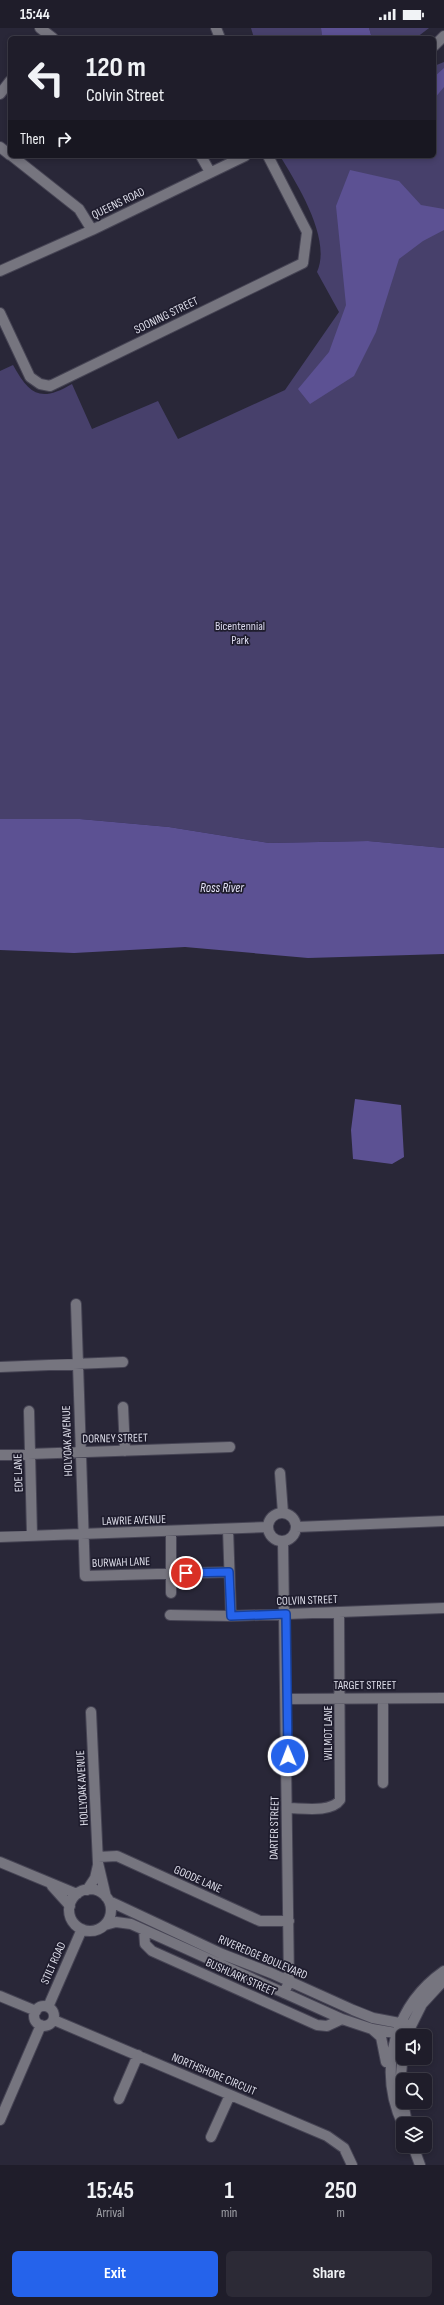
<!DOCTYPE html>
<style>
:root{--surface:#1f1d2a;--page:#2c2a36;--text:#f1f3f6;--muted:#a1a2a8;--line:#3c3b47;--accent:#2563eb}
body{margin:0;font-family:"Sofia Sans Condensed",sans-serif;background:var(--page);color:var(--text);height:100vh;display:flex;flex-direction:column;font-size:15px;white-space:nowrap}
*{box-sizing:border-box;margin:0}
p{font-size:13px;color:var(--muted)}
.icon{flex:none;width:22px;height:22px;fill:none;stroke:currentColor;stroke-width:2;stroke-linecap:round;stroke-linejoin:round}
.map{position:relative;height:2137px;overflow:hidden}
.details{display:flex;flex-direction:column;background:var(--surface);flex:1}
.details>*{flex:none}
.hud{position:absolute;left:8px;top:8px;width:428px;height:122px;border-radius:6px;box-shadow:0 2px 6px #0003,0 0 0 1px var(--line);background:#1f1d2a;color:var(--text);overflow:hidden}
.tools{position:absolute;left:396px;top:2001px;display:grid;gap:8px}
.tools a{display:grid;place-items:center;width:36px;height:36px;border-radius:6px;background:var(--surface);box-shadow:0 2px 6px #0003,0 0 0 1px var(--line);font-size:20px}
.pin{position:absolute;display:grid;place-items:center;width:34px;height:34px;color:#fff;margin:-17px;border:2px solid #fff;border-radius:50%;box-shadow:0 1px 4px #0007}
.me{position:absolute;width:44px;margin:-22px;rotate:359deg;stroke-linejoin:round;filter:drop-shadow(0 0 3px #0008)}
.turn{display:flex;align-items:center;gap:14px;height:84px;padding:0 12px;font-size:18px}
.turn .icon{width:52px;height:52px;stroke-width:2.5}
.turn b{display:block;font-size:28px;line-height:34px}
.then{display:flex;align-items:center;height:38px;padding:0 12px;background:#0003;gap:8px;font-size:15px}
.eta{display:flex;justify-content:space-evenly;align-items:center;height:68px;text-align:center}
.eta b{font-size:24px;font-weight:700;line-height:28px}
.button{display:flex;gap:8px;margin-top:auto;padding:8px 12px}
.button a{flex:1;height:46px;border-radius:6px;background:var(--accent);color:#fff;font-size:16px;font-weight:700;line-height:46px;text-align:center}
.button a+a{background:var(--page);color:var(--text)}
.status{display:flex;justify-content:space-between;align-items:center;height:28px;padding:0 20px;background:var(--surface);direction:ltr}
.status svg{height:11px;fill:currentColor}
.map>svg:first-child{display:block}
.green{fill:#47406b}
.water{fill:#5c5193}
.lines{fill:none;stroke-linecap:round;stroke-linejoin:round}
.minor-casing{stroke:#464454;stroke-width:12}
.minor{stroke:#76757f;stroke-width:10}
.route-casing{stroke:#184099;stroke-width:10}
.route{stroke:#2563eb;stroke-width:7}
.labels{text-anchor:middle;stroke-width:3.5;stroke-linejoin:round;paint-order:stroke}
.street-label{font-size:12px;fill:#dcdce8;stroke:#1f1d2e}
.park-label{font-size:12px;fill:#dedcf0;stroke:#1f1d2e}
.water-label{font-size:13px;font-style:italic;fill:#e2e0f4;stroke:#1f1d2e}
</style>
<div class="status"><b>15:44</b><svg viewBox="0 0 49 12"><path d="M0 12V9h3v3zM5 12V6h3v6zM10 12V3h3v9zM15 12V0h3v12zM26 1h20v11H26zM47 4h2v5h-2z"/></svg></div>
<div class="map">
<svg width="444" height="2137" viewBox="0 0 444 2137">
<rect width="100%" height="100%" fill="#292738"/>
<path class="green" d="M251,0h70l1,10h-68z
M369,0h60l-13,10h-44z
M444,34v786l-76,-7 -99,2 -100,-16 -89,-8h-80v-448l13,-6c17,31 28,37 59,19l20,45 66,-28 20,38 107,-49 54,-78 -22,-40c15,-33 -20,-88 -37,-116h154v-90z"/>
<path class="water" d="M321,0h48l3,10h-50z
M444,40v19l-10,12v-22z
M350,142l49,11 22,24 23,4v21l-21,11 -24,18 -23,73 -22,44 -44,28 -12,-15 31,-37 17,-47 -10,-99z
M0,791h80l89,8 100,16 99,-2 76,7v106l-136,4 -123,-11 -111,6 -74,-3z
M355,1071l46,6 3,52 -12,7 -39,-5 -2,-29z"/>
<g class="lines">
<g class="minor-casing">
<path id="minor" d="M40,0l13,10
M216,0l4,10
M434,18l10,-10
M0,66l10,-13
M0,119l10,8
M12,128l67,53 13,21
M201,128l9,16
M0,243l92,-41 153,-74
M0,285l30,64 10,7 10,2 253,-123 4,-31 -39,-76
M76,1276l9,272 144,-4
M0,1339l123,-5
M123,1379l2,44
M29,1383l3,124
M0,1427l230,-8
M280,1445l3,40
M268 1499a14 14 0 1 1 28 0a14 14 0 1 1-28 0Z
M296,1499l148,-6
M228,1501l3,87
M0,1509l268,-10
M283,1513l6,441 -5,11
M171,1565v-61
M170,1587l61,1 213,-8
M286,1671l158,-1
M383,1671v84
M91,1684l7,151 8,34
M288,1780c14,0 43,5 52,-8l-1,-188
M98,1829l19,-1 143,65h29
M0,1834l77,32
M52,1858l18,20
M69 1882a21 21 0 1 1 42 0a21 21 0 1 1-42 0Z
M87,1862l8,-12 3,-13
M109,1873l113,53 49,19 82,37 20,8 37,7
M105,1897l11,-3 15,2 211,95 30,10 35,6
M144,1902l1,14 7,7 165,74 10,1 15,-7
M0,1968l36,15
M34 1988a10 10 0 1 1 20 0a10 10 0 1 1-20 0Z
M48,1979l34,-78
M54,1992l273,116 17,12 8,17
M372,2001l9,8 5,25
M409,2002l13,-26 22,-24
M403,2023l-3,36 6,31
M119,2071l19,-44
M0,2092l41,-95
M403,2097c-26,-55 -9,-119 41,-154
M211,2109l19,-42
M413,2118l7,19"/>
</g>
<use href="#minor" class="minor"/>
</g>
<g class="lines">
<g class="route-casing">
<path id="route" d="M186,1545l43,-1 2,44 55,-2 2,142"/>
</g>
<use href="#route" class="route"/>
</g>
<g class="labels">
<g class="street-label">
<text transform="translate(118 175) rotate(-26)" y="4">QUEENS ROAD</text>
<text transform="translate(166 287) rotate(-26)" y="4">SOONING STREET</text>
<text transform="translate(115 1410) rotate(-1)" y="4">DORNEY STREET</text>
<text transform="translate(67 1413) rotate(-92)" y="4">HOLYOAK AVENUE</text>
<text transform="translate(18 1445) rotate(-92)" y="4">EDE LANE</text>
<text transform="translate(134 1492) rotate(-2)" y="4">LAWRIE AVENUE</text>
<text transform="translate(121 1534) rotate(-2)" y="4">BURWAH LANE</text>
<text transform="translate(307 1572) rotate(-2)" y="4">COLVIN STREET</text>
<text x="365" y="1661">TARGET STREET</text>
<text transform="translate(328 1705) rotate(-90)" y="4">WILMOT LANE</text>
<text transform="translate(82 1760) rotate(-93)" y="4">HOLLYOAK AVENUE</text>
<text transform="translate(274 1800) rotate(-89)" y="4">DARTER STREET</text>
<text transform="translate(198 1851) rotate(24)" y="4">GOODE LANE</text>
<text transform="translate(263 1929) rotate(23)" y="4">RIVEREDGE BOULEVARD</text>
<text transform="translate(53 1935) rotate(-66)" y="4">STILT ROAD</text>
<text transform="translate(241 1949) rotate(24)" y="4">BUSHLARK STREET</text>
<text transform="translate(214 2046) rotate(23)" y="4">NORTHSHORE CIRCUIT</text>
</g>
<g class="park-label">
<text x="240" y="602">Bicentennial<tspan x="240" dy="14">Park</tspan></text>
</g>
<g class="water-label">
<text x="222" y="864">Ross River</text>
</g>
</g>
</svg>
<div class="tools">
<a><svg class="icon" aria-label="sound" viewBox="0 0 24 24"><path d="M4 9h4l5-4v14l-5-4H4zM17 9q2 3 0 6"/></svg></a>
<a><svg class="icon" aria-label="search" viewBox="0 0 24 24"><circle cx="10" cy="10" r="6"/><path d="M15 15l6 6"/></svg></a>
<a><svg class="icon" aria-label="layers" viewBox="0 0 24 24"><path d="M12 4l9 5-9 5-9-5zM3 14l9 5 9-5"/></svg></a>
</div>
<div class="pin" style="left:186px;top:1545px;background:#d93025"><svg class="icon" aria-label="arrive" viewBox="0 0 24 24"><path d="M6 21V4h12l-3 4 3 4H6"/></svg></div>
<svg class="me" style="left:288px;top:1728px" viewBox="-20 -20 40 40"><circle r="17" fill="#2563eb" stroke="#fff" stroke-width="3"/><path d="M0-11L8 9 0 5-8 9z" fill="#fff"/></svg>
<div class="hud">
<div class="turn"><svg class="icon" aria-label="left" viewBox="0 0 24 24"><path d="M17 20v-9H6M10 6l-5 5 5 5"/></svg><div><b>120 m</b>Colvin Street</div></div>
<div class="then">Then<svg class="icon" aria-label="right" viewBox="0 0 24 24"><path d="M7 20v-9h11M14 6l5 5-5 5"/></svg></div>
</div>
</div>
<section class="details">
<div class="eta">
<div><b>15:45</b><p>Arrival</p></div>
<div><b>1</b><p>min</p></div>
<div><b>250</b><p>m</p></div>
</div>
<div class="button"><a>Exit</a><a>Share</a></div>
</section>
